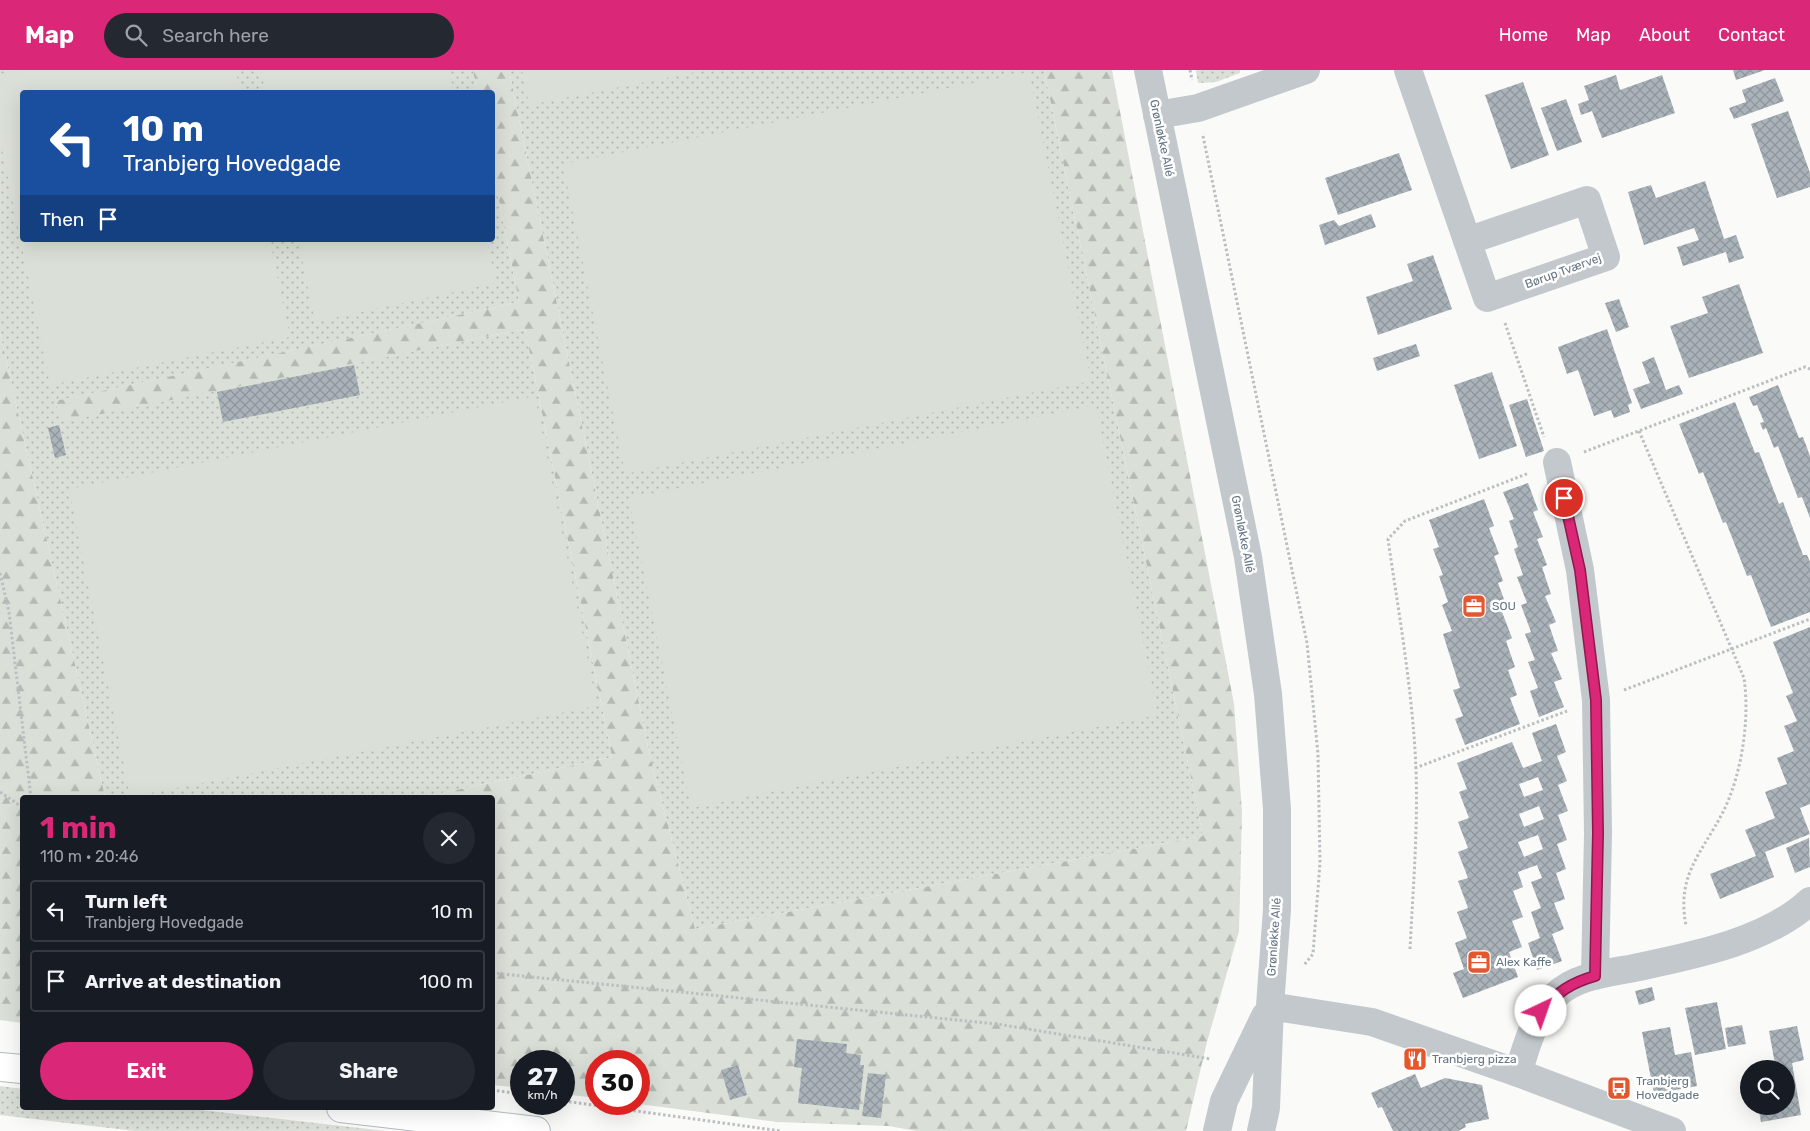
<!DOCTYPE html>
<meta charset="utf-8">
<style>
:root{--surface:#171b24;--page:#242831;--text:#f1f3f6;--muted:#9ea1a6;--line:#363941;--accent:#db2777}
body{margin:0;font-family:Rubik,sans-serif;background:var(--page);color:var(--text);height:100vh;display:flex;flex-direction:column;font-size:19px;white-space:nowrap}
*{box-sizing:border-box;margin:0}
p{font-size:16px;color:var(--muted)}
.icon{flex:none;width:28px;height:28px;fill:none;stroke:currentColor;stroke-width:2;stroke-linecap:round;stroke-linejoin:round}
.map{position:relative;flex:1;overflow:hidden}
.drawer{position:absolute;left:20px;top:725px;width:475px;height:315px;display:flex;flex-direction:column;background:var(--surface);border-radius:5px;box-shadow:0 5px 20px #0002}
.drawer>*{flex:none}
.top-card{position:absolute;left:20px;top:20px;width:475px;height:152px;border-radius:5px;box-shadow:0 5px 20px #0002;background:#1a4fa0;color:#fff;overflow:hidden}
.fabs{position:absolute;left:1740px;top:990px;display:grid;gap:10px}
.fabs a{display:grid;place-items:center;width:55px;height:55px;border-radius:50%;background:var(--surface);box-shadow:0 5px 20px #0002;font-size:25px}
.speed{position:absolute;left:510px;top:980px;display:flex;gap:10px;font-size:25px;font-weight:700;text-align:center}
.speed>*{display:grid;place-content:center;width:65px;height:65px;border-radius:50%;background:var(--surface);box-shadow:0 5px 20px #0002;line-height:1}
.speed small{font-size:12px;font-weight:400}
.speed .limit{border:8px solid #d22;background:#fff;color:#111}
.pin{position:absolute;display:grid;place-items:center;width:42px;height:42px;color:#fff;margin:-21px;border:2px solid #fff;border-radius:50%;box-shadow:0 1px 5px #0007}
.me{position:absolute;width:55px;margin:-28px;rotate:42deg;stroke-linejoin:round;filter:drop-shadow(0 0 4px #0008)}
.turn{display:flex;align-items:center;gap:18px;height:105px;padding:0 20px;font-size:22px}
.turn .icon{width:65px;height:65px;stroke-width:2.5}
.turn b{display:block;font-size:35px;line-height:42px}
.then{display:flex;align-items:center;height:48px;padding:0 20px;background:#0003;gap:10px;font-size:19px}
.round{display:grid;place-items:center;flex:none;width:52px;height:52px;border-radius:26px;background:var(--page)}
.head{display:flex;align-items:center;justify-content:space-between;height:85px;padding:0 20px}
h1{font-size:30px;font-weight:700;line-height:38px;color:var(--accent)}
.cta{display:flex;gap:10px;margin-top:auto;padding:10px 20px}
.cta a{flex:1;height:58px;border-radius:30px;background:var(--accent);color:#fff;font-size:20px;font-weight:700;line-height:58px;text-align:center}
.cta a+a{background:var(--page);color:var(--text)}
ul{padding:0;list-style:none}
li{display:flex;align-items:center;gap:15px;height:62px;margin:0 10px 8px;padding:0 10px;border:2px solid var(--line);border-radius:5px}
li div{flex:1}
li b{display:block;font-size:19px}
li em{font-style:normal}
header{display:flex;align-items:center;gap:30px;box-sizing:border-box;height:70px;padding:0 25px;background:var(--accent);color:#fff}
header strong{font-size:24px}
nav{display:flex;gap:28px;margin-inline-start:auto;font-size:18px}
.search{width:350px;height:45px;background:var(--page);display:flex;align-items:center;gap:12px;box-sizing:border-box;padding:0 18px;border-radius:28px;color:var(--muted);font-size:19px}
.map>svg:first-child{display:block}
.green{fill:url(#green-dots)}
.forest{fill:url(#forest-firs)}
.pitch{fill:#dadfd7}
.building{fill:url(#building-cross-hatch);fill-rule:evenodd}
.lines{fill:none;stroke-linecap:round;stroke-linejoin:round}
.secondary-casing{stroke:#b3babf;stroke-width:30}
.path{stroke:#bbbfc2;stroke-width:3;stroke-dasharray:2.5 2.5;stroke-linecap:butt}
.minor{stroke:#c3c8cc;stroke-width:28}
.tertiary{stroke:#c3c8cc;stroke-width:28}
.secondary{stroke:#fff;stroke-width:28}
.route-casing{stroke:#8e194d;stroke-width:12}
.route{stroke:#db2777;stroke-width:9}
.labels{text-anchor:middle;stroke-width:5;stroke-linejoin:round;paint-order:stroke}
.street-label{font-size:12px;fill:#657683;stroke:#fff}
.poi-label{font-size:12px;fill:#657683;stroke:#fff;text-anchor:start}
</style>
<header>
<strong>Map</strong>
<div class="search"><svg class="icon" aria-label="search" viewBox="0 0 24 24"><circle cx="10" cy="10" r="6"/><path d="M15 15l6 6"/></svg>Search here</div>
<nav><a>Home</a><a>Map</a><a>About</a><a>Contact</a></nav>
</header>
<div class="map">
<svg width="1810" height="1061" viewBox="0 0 1810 1061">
<defs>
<pattern id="green-dots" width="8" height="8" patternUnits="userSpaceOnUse" patternTransform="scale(1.25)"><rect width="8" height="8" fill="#dadfd7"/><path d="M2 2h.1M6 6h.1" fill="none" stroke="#b4b9b4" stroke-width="1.8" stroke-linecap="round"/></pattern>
<pattern id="forest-firs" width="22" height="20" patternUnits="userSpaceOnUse" patternTransform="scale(1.25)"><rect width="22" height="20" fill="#dadfd7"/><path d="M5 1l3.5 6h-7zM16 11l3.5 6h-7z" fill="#b4b9b4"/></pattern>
<pattern id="building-cross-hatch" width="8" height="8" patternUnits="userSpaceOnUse" patternTransform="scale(1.25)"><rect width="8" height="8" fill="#aab3b9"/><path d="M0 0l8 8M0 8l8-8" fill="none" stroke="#8e969c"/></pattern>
</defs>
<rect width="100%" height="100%" fill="#fafaf8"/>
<path class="green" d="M0,0h473l4,22h-455v148h470l1,-70 26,132 -463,99 5,20 464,-92 87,428 -189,40h-318l-105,-464z
M509,0h535l159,766 -508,93 -46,-177z
M1196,0h44v3l-24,9 -18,1z
M0,1016l22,3v19h162l202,23h-251l-135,-16z"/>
<path class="forest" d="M473,0h36l140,682 46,177 508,-93 -159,-766h68l122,634 8,108 -3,119 -32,111 -21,89h-270l-27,-5 -112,-4 -138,-18v-43h-43v37l-32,-4v-33h-43v27l-28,-3 -1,-287 -69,-1 189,-40 -87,-428 -464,93 -6,-21 464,-99 -26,-132 -1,-78h-15z
M0,263l105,464 -83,1v225l-22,-3z"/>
<path class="pitch" d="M19,0h217l4,22h-218v148h248l20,97 -240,48 -50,-246v-65z
M261,0h188l5,22h-189z
M522,0h184l-177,35z
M1029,2l62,309 -466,93 -62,-310z
M298,170h189l9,43 -181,39z
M535,326l62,310 -467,91 -61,-308z
M1096,335l62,310 -467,93 -62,-310z"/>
<path class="building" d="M1733,0h32l-29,10z
M1616,5l4,15 42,-15 13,38 -73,25 -10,-27 -11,4 -3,-11 11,-4 -5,-14z
M1775,8l9,23 -50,18 -5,-11 17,-6 -4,-12z
M1523,12l26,73 -38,14 -26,-74z
M1566,29l16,43 -25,9 -16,-43z
M1788,41l22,62v14l-33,11 -26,-74z
M1399,83l13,37 -74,25 -13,-37z
M1705,111l19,58 12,-4 8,23 -15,5 -3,-11 -43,14 -6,-19 22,-7 -5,-12 -50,17 -16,-53 23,-7 5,13z
M1371,144l5,13 -51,18 -6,-20 15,-5 5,6z
M1433,185l19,54 -74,26 -12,-38 47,-16 -6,-17z
M1739,214l24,69 -74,25 -19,-52 38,-13 -6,-16z
M1619,229l10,28 -13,5 -11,-29z
M1607,259l25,74 -4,2 2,7 -16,6 -3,-8 -17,6 -16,-46 -11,4 -9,-27z
M1416,274l4,12 -43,15 -4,-13z
M1654,287l12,33 13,-5 4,9 -42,15 -8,-20 17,-6 -8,-21z
M354,295l6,30 -137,27 -6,-30z
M1492,302l25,74 -38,13 -25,-74z
M1778,315l21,53 4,-1 7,19v62l-8,-21 -4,1 -20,-52 -4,2 -8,-20 -3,2 -3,-7 4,-1 -7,-17 -4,1 -4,-9z
M1527,329l17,52 -18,6 -17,-52z
M1735,332l20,51 4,-1 20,52 4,-2 20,53h4l3,7v50l-39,15 -20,-52 -4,1 -21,-54 -3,1 -20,-51 -4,2 -20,-50z
M59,355l7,30 -11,3 -7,-30z
M1528,413l10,27 -5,2 10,25 -6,2 10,26 -5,2 9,27 -6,2 11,26 -7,3 9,26 -7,2 11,26 -8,3 10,25 -25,10 -9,-26 8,-3 -10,-26 7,-2 -10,-26 6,-2 -10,-27 6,-2 -10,-26 6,-2 -9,-26 4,-2 -9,-26 5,-2 -11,-27z
M1484,429l10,27 -5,2 10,26 -5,2 9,25 -5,2 10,27 -6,2 10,26 -6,3 9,26 -7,3 9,25 -7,3 10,26 -55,21 -10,-26 8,-3 -10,-26 7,-2 -17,-54 9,-3 -10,-26 6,-3 -9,-26 4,-1 -10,-26 6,-2 -10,-27z
M1810,557v177l-10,4 10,26 -45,18 9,25 -54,22 -10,-25 46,-18 -11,-26 30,-12 -10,-26 22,-8 -10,-26 17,-7 -10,-25 13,-5 -11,-25 7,-3 -20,-51z
M1556,654l10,28 -9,4 10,25 -9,4 10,26 -10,4 9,25 -10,4 9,25 -10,4 9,26 -11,4 10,26 -12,5 10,27 -25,9 -9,-27 12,-5 -9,-26 10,-4 -10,-26 11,-4 -5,-13 -19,7 5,15 -10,4 10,26 -11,4 10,26 -13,5 9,25 -55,21 -10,-25 11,-4 -9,-26 12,-5 -10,-26 11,-4 -10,-27 10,-3 -10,-26 10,-4 -10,-26 11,-4 -10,-26 8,-3 -10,-26 55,-21 11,26 11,-4 8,-3 -10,-28zM1538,707l5,13 -19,7 -5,-13zM1539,736l5,13 -20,8 -5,-13zM1538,765l5,14 -19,8 -6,-15z
M1809,768l1,29 -15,6 -9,-25z
M1652,917l3,13 -16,5 -4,-14z
M1717,932l9,47 -31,6 -10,-47z
M1742,955l4,19 -18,3 -3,-19z
M1797,956l7,34 -12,3 9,52 -40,7 -3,-16h28v-37l-34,-1 23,-4 -6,-33z
M1670,957l5,28 16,-3 6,34 -43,8 -12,-62z
M797,969l50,5 -1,9 15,2 -1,10h4l-5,45 -61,-7 4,-35 -8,-1z
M738,995l9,30 -17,5 -9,-30z
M868,1003l18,2 -5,43 -19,-2z
M1415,1004l6,14 24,-10 37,7 7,34 -24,5 1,3 -8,4h-65l-11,-24 -4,1 -7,-15z"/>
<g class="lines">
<g class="secondary-casing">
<path id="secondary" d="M0,997l22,2
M341,1038l195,23"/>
</g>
<path class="path" d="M1190,0l2,10
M1203,66l104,507 11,111 2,109 -7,91 -9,11
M1505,253l39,114
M1639,361l105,247c6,41 -2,96 -21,134 -21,41 -47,63 -37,113
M1584,382l221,-85 5,2
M0,503l9,39 22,186
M1624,620l186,-71
M1415,698l152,-57
M0,722l22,15
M1410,879c3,-60 8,-119 6,-179 -3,-77 -17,-155 -28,-231l17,-18 124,-48
M492,903l505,51 214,35
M492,1020l29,4
M564,1031l217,30"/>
<path class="minor" d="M1408,0l79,228 119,-41 -19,-57 -120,41
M1157,45l41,-7 108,-38
M1557,392l23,108 16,130 2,133 -3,143
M1518,1003c9,-28 16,-58 38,-78 19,-19 52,-22 78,-27 57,-12 132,-26 176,-67"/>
<path class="tertiary" d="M1148,0l100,487 20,137 9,115v100l-7,97 -4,102 -5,23
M1270,936l102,16 146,51 154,58
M1217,1061l7,-30 41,-85"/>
<use href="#secondary" class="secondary"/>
</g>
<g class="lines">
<g class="route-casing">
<path id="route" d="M1541,941c17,-19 29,-28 54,-35l3,-143 -2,-133 -16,-130 -16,-72"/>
</g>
<use href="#route" class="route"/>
</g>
<defs>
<g id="office-square" transform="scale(1.25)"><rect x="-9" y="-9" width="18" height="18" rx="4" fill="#e4572e" stroke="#fff"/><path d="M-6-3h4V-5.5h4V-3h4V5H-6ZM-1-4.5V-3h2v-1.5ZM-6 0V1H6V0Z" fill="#fff"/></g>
<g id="restaurant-square" transform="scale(1.25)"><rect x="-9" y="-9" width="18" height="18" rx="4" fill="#e4572e" stroke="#fff"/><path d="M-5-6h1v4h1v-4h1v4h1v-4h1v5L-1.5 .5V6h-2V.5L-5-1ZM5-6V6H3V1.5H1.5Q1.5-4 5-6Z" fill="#fff"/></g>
<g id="bus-square" transform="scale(1.25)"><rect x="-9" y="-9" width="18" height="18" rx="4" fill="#e4572e" stroke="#fff"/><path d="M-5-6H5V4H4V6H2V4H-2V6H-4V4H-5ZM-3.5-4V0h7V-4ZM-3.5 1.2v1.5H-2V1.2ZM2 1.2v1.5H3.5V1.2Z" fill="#fff"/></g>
</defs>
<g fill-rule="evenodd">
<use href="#office-square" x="1474" y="536"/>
<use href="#office-square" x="1479" y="892"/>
<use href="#restaurant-square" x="1415" y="989"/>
<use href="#bus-square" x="1619" y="1018"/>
</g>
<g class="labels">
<g class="street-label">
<text transform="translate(1162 68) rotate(78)" y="4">Grønløkke Allé</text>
<text transform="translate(1563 201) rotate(-20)" y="4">Børup Tværvej</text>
<text transform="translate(1243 464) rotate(79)" y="4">Grønløkke Allé</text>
<text transform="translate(1274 867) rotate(-86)" y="4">Grønløkke Allé</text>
</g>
<g class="poi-label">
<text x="1492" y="540">SOU</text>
<text x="1496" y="896">Alex Kaffe</text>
<text x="1432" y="993">Tranbjerg pizza</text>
<text x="1636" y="1015">Tranbjerg<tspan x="1636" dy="14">Hovedgade</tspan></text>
</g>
</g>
</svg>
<div class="fabs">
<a><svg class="icon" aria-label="search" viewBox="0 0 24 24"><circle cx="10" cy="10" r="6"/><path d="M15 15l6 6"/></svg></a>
</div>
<div class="speed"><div>27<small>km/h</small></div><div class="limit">30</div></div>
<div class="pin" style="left:1564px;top:428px;background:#d93025"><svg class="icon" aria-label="arrive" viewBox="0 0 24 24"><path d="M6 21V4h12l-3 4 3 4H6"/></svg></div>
<svg class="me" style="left:1541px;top:941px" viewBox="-20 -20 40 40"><circle r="19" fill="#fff"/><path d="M0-13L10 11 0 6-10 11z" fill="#db2777"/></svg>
<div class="top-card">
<div class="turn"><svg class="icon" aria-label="left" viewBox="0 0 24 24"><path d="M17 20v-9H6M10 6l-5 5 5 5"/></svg><div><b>10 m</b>Tranbjerg Hovedgade</div></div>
<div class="then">Then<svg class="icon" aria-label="arrive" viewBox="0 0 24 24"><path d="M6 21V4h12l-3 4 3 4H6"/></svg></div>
</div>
<section class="drawer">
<div class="head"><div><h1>1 min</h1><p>110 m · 20:46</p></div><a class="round"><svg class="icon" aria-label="close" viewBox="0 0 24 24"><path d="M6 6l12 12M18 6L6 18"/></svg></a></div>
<ul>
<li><svg class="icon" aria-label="left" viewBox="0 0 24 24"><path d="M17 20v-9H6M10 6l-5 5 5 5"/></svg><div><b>Turn left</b><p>Tranbjerg Hovedgade</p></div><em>10 m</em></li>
<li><svg class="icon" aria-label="arrive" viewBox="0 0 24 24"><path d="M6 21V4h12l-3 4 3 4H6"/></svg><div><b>Arrive at destination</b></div><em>100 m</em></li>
</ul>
<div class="cta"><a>Exit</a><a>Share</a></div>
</section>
</div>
